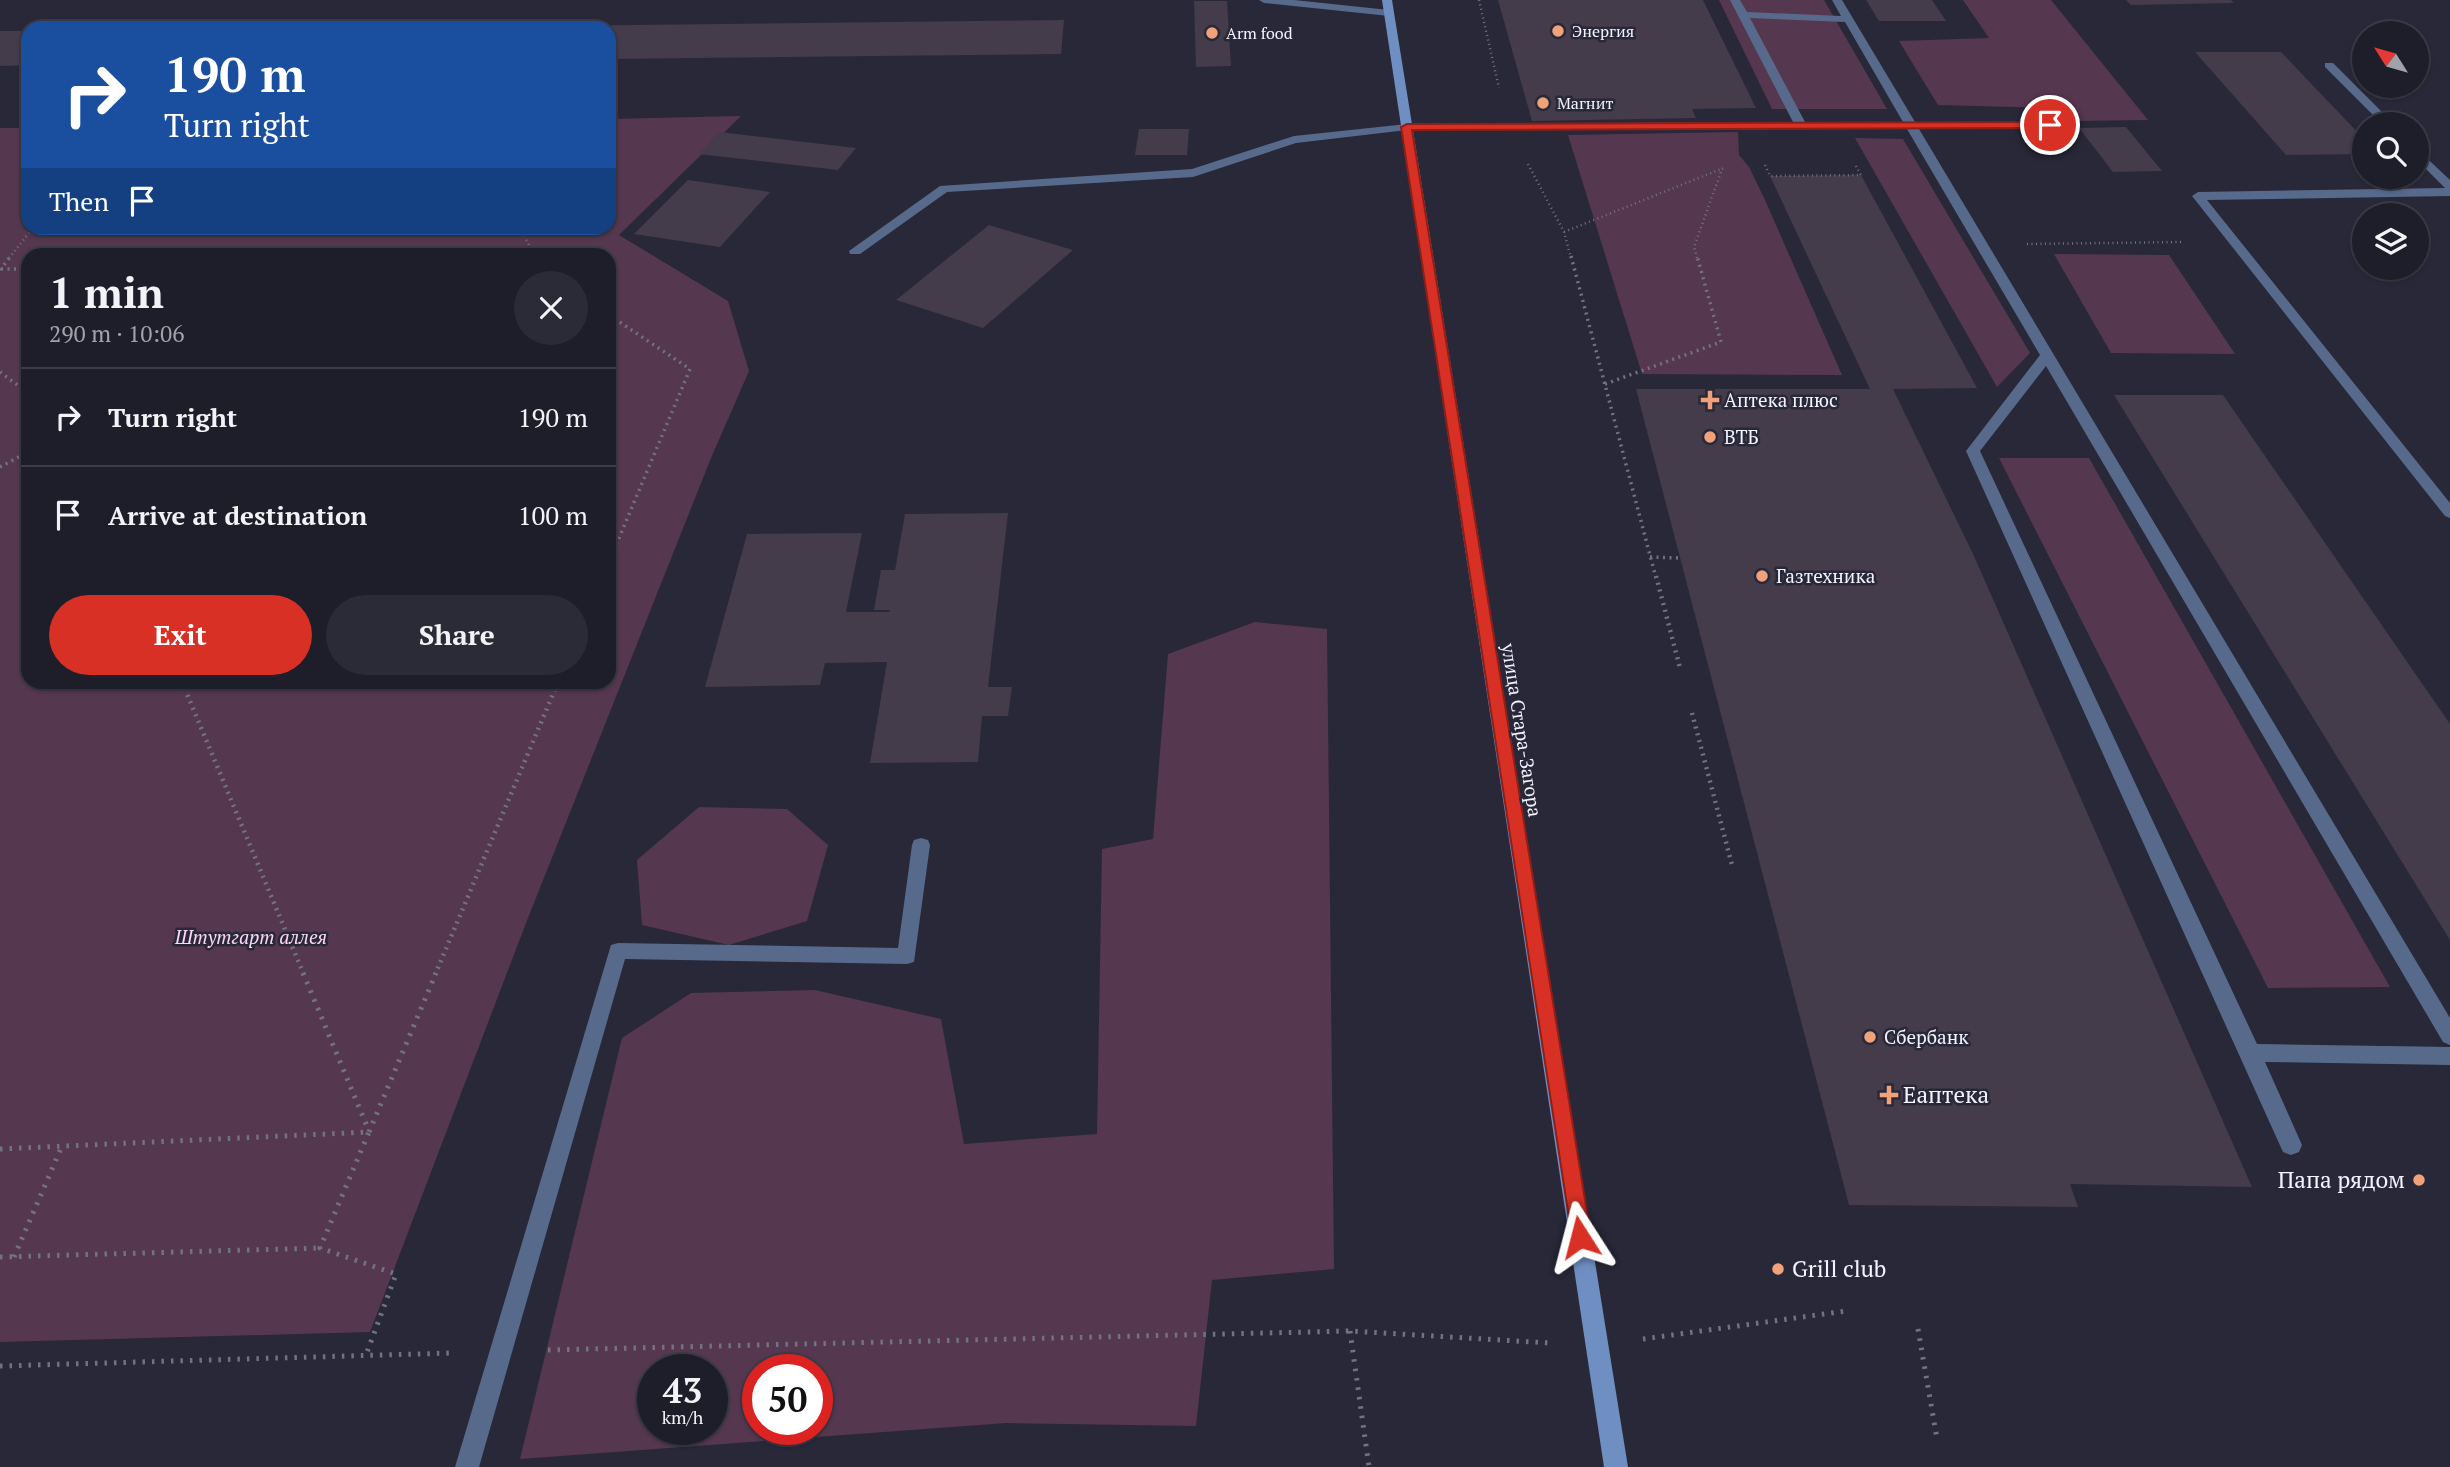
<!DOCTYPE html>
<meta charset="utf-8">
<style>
:root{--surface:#1e1e2b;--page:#2b2b37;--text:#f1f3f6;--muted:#a1a2a9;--line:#3c3c47;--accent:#d93025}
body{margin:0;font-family:"PT Serif",serif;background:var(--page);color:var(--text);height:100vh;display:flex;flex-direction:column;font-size:26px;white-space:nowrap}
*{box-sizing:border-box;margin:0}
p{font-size:23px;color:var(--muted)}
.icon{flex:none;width:38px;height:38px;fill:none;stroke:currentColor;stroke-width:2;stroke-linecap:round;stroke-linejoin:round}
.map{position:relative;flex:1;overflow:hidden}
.details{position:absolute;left:21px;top:248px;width:595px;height:441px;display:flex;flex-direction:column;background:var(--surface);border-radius:21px;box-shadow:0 2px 5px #0004,0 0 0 2px var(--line)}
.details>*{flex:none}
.top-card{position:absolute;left:21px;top:21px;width:595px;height:214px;border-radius:21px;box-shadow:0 2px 5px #0004,0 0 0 2px var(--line);background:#1a4fa0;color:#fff;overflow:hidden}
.needle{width:46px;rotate:307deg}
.controls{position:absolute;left:2352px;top:21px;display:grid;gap:14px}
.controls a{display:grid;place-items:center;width:77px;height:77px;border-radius:50%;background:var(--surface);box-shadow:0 2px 5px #0004,0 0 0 2px var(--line);font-size:35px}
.speed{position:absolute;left:637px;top:1354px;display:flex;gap:14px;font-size:35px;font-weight:700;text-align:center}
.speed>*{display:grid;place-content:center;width:91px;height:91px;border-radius:50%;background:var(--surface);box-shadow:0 2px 5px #0004,0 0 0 2px var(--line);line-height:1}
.speed small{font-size:18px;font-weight:400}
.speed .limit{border:10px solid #d22;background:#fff;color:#111}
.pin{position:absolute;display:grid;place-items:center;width:60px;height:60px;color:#fff;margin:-30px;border:4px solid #fff;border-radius:50%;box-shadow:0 2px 7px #0007}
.me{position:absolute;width:77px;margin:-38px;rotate:351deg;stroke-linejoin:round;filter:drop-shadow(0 0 5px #0008)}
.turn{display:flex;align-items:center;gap:24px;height:147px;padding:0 28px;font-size:32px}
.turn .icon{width:91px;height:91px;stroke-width:2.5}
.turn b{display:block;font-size:49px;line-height:60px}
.then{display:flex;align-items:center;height:66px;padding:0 28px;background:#0003;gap:14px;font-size:26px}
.round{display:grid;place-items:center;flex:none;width:74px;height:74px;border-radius:37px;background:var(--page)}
.overview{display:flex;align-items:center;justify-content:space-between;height:119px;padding:0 28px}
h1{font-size:42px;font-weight:800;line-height:52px}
.primary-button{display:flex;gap:14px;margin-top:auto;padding:14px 28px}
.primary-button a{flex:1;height:80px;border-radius:42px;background:var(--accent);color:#fff;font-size:28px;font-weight:800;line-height:80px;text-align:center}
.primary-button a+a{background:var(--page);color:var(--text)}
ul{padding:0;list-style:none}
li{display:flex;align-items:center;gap:21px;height:98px;padding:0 28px;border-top:2px solid var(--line)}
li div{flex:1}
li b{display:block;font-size:26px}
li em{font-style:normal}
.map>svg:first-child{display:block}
.green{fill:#563750;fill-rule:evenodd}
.building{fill:#443b4b}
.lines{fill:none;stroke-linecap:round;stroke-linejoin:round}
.path-far3{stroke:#727281;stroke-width:2.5;stroke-dasharray:1 3.5;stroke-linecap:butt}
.path-far2{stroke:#727281;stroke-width:3.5;stroke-dasharray:2 4.5;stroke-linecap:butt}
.path-far1{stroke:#727281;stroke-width:4.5;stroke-dasharray:2 5;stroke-linecap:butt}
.path{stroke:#727281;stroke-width:5;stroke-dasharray:2.5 7;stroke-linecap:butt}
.lane{fill:#576a8b;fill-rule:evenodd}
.secondary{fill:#6f8ec2;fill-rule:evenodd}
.route{fill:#d93025;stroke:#8d1f18;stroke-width:2}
.poi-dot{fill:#f1a27b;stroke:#282839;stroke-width:2.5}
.labels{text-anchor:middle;stroke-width:5;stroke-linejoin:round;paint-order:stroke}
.far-poi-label{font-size:16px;fill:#f3f3ff;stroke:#282839;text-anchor:start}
.poi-label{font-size:19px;fill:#f3f3ff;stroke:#282839;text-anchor:start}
.street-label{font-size:19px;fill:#f3f3ff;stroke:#282839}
.park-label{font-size:19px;font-style:italic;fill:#fdd7f5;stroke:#282839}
.near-poi-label{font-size:23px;fill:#f3f3ff;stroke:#282839;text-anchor:start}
</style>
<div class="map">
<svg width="2450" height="1467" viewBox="0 0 2450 1467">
<rect width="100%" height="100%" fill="#282839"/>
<path class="green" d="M1719,0h105l63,109h-115z
M1963,0h88l97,120 -73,1 -21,-13 -116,-3 -39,-64 90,-3z
M741,116l-122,119 109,66 21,70 -38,87 -185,465 -156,409 -370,10v-1214h28v100h581v-109zM28,256h581v426h-581z
M1738,132l1,23 10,12 16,33 77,175 -200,-1 -74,-239z
M1855,138l48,1 127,214 -33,34z
M2054,254l115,1 66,99 -124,-1z
M1999,458h90l301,529 -122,1z
M1255,622l72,7 7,640 -122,11 -16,146 -190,-3 -486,36 102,-421 69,-45 124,-3 126,29 23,125 133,-10 5,-285 51,-10 15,-185zM653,1370h59v60h-59zM758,1370h59v60h-59z
M699,807l88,2 41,36 -21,76 -78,24 -87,-20 -5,-65z"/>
<path class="building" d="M1498,0h205l53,108 -64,1 4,9 -164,3z
M1866,0h66l14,21h-67z
M2126,0h105l3,3 -103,2z
M1194,1h33l4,65 -35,1z
M1064,20l-3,34 -452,5v-31h-61v-2z
M0,31h28v34l-28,1z
M2195,52h86l83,87v15l-78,1z
M2126,127l36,44 -49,1 -34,-44z
M1139,129h50l-2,26h-52z
M719,132l137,16 -18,22 -139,-16z
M1861,175l116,213 -84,1 81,167 278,631 -182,-3 8,23 -229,-2 -213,-816h234l-100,-213z
M688,180l82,12 -50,55 -86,-13z
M989,225l84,25 -90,78 -87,-28z
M2114,395h109l227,329v216z
M1008,513l-20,174h24l-4,29h-26l-4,46 -108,1 17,-101 -62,1 -5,22 -115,2 42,-153 115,-1 -16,79h43l1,-2h-16l7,-40h14l10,-56z"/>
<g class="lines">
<path class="path-far3" d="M1479,0l20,88
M1528,164l36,68 7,26
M1765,165l5,11 91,-1 -5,-9
M520,228l15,28
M1564,232l157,-63
M2027,244l156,-2
M9,258l24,-30
M1697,258l-3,-11 28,-78 4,-2"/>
<path class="path-far2" d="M1571,256l85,322
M1,269h27
M0,270l11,-14
M609,315l81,54 -81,193
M0,372l28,21
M1605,384l116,-42 -24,-86
M0,467l28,-15
M1650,557l30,1"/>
<path class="path-far1" d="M1656,576l24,92
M182,682l122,293
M1692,713l40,152
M435,975l123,-293"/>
<path class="path" d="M303,973l66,158
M369,1132l67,-159
M0,1149l369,-17 -49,116 76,26 -30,81
M0,1257l320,-9
M14,1257l48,-111
M1918,1329l19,110
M1350,1331l19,136
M1643,1339l203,-28
M548,1350l802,-19 200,12
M0,1366l452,-13"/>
<path class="lane" d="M1259,0h35l95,10 5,3 -5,3 -125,-13z
M1730,0h10l7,12 94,4 -9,-16h10l73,122h135l6,3 -6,3 -131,1 531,889v27l-7,-3 -397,-676 -66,85 277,593 193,3v18l-185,-3 37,83 -3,7 -8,3 -8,-3 -317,-701 74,-96 -133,-226 -500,1 -111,13 -103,34 -246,15 -87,62h-10l-1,-3 91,-65 252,-17 102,-33 113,-12 386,-2zM1750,18l95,4 58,100h-98z
M2325,63h8l61,61h-12l-57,-57z
M2417,149l33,31v16l-243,4 243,303v15l-5,-2 -253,-320 6,-4 247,-4 -28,-28z
M921,838l7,2 2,5 -16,117 -7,2 -282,-5 -146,508h-24l156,-522 7,-2 280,5 14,-103 2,-5z"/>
<path class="secondary" d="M1382,0h10l236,1467h-24z"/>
</g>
<path class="route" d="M2050,122l4,1v5l-642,2 179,1107 -3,7 -8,3 -7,-3 -172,-1117 6,-3z"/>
<g class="poi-dot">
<circle cx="1558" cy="31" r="7"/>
<circle cx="1212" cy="33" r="7"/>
<circle cx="1543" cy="103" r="7"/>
<path d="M1706.5 389.5h7v7h7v7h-7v7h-7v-7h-7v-7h7z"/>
<circle cx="1710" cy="437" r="7"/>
<circle cx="1762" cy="576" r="7"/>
<circle cx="1870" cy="1037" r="7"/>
<path d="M1885.5 1084.5h7v7h7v7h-7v7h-7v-7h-7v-7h7z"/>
<circle cx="2419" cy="1180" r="7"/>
<circle cx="1778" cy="1269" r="7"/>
</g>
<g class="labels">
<g class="far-poi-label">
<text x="1572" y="37">Энергия</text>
<text x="1226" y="39">Arm food</text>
<text x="1557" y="109">Магнит</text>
</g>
<g class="poi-label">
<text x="1724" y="407">Аптека плюс</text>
<text x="1724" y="444">ВТБ</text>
<text x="1776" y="583">Газтехника</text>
<text x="1884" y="1044">Сбербанк</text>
</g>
<g class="street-label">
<text transform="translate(1522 730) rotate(81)" y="7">улица Стара-Загора</text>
</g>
<g class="park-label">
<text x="251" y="944">Штутгарт аллея</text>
</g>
<g class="near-poi-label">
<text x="1903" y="1103">Еаптека</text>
<text x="2405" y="1188" text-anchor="end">Папа рядом</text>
<text x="1792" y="1277">Grill club</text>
</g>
</g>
</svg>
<div class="controls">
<a><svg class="needle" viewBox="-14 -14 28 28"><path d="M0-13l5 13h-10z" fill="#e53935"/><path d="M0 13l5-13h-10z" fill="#a1a2a9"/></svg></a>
<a><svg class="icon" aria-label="search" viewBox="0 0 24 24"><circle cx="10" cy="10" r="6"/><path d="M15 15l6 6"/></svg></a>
<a><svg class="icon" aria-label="layers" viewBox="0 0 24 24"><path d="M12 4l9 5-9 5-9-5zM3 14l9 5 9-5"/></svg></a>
</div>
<div class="speed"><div>43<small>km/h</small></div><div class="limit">50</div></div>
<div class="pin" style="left:2050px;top:125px;background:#d93025"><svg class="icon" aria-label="arrive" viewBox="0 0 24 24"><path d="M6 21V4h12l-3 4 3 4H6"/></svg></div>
<svg class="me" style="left:1580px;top:1237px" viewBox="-20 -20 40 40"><path d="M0-17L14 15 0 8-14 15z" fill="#d93025" stroke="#fff" stroke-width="4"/></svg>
<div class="top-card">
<div class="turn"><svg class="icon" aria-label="right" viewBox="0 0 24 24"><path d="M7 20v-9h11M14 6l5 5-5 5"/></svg><div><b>190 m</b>Turn right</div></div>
<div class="then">Then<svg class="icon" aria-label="arrive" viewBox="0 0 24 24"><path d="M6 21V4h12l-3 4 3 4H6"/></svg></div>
</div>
<section class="details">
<div class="overview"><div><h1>1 min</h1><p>290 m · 10:06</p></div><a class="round"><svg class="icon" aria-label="close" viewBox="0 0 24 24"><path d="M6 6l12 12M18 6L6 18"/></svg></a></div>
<ul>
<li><svg class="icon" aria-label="right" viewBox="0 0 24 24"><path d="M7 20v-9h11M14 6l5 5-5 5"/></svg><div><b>Turn right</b></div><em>190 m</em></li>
<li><svg class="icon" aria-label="arrive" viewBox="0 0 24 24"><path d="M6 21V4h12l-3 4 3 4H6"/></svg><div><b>Arrive at destination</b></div><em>100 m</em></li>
</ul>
<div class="primary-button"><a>Exit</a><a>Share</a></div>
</section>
</div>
